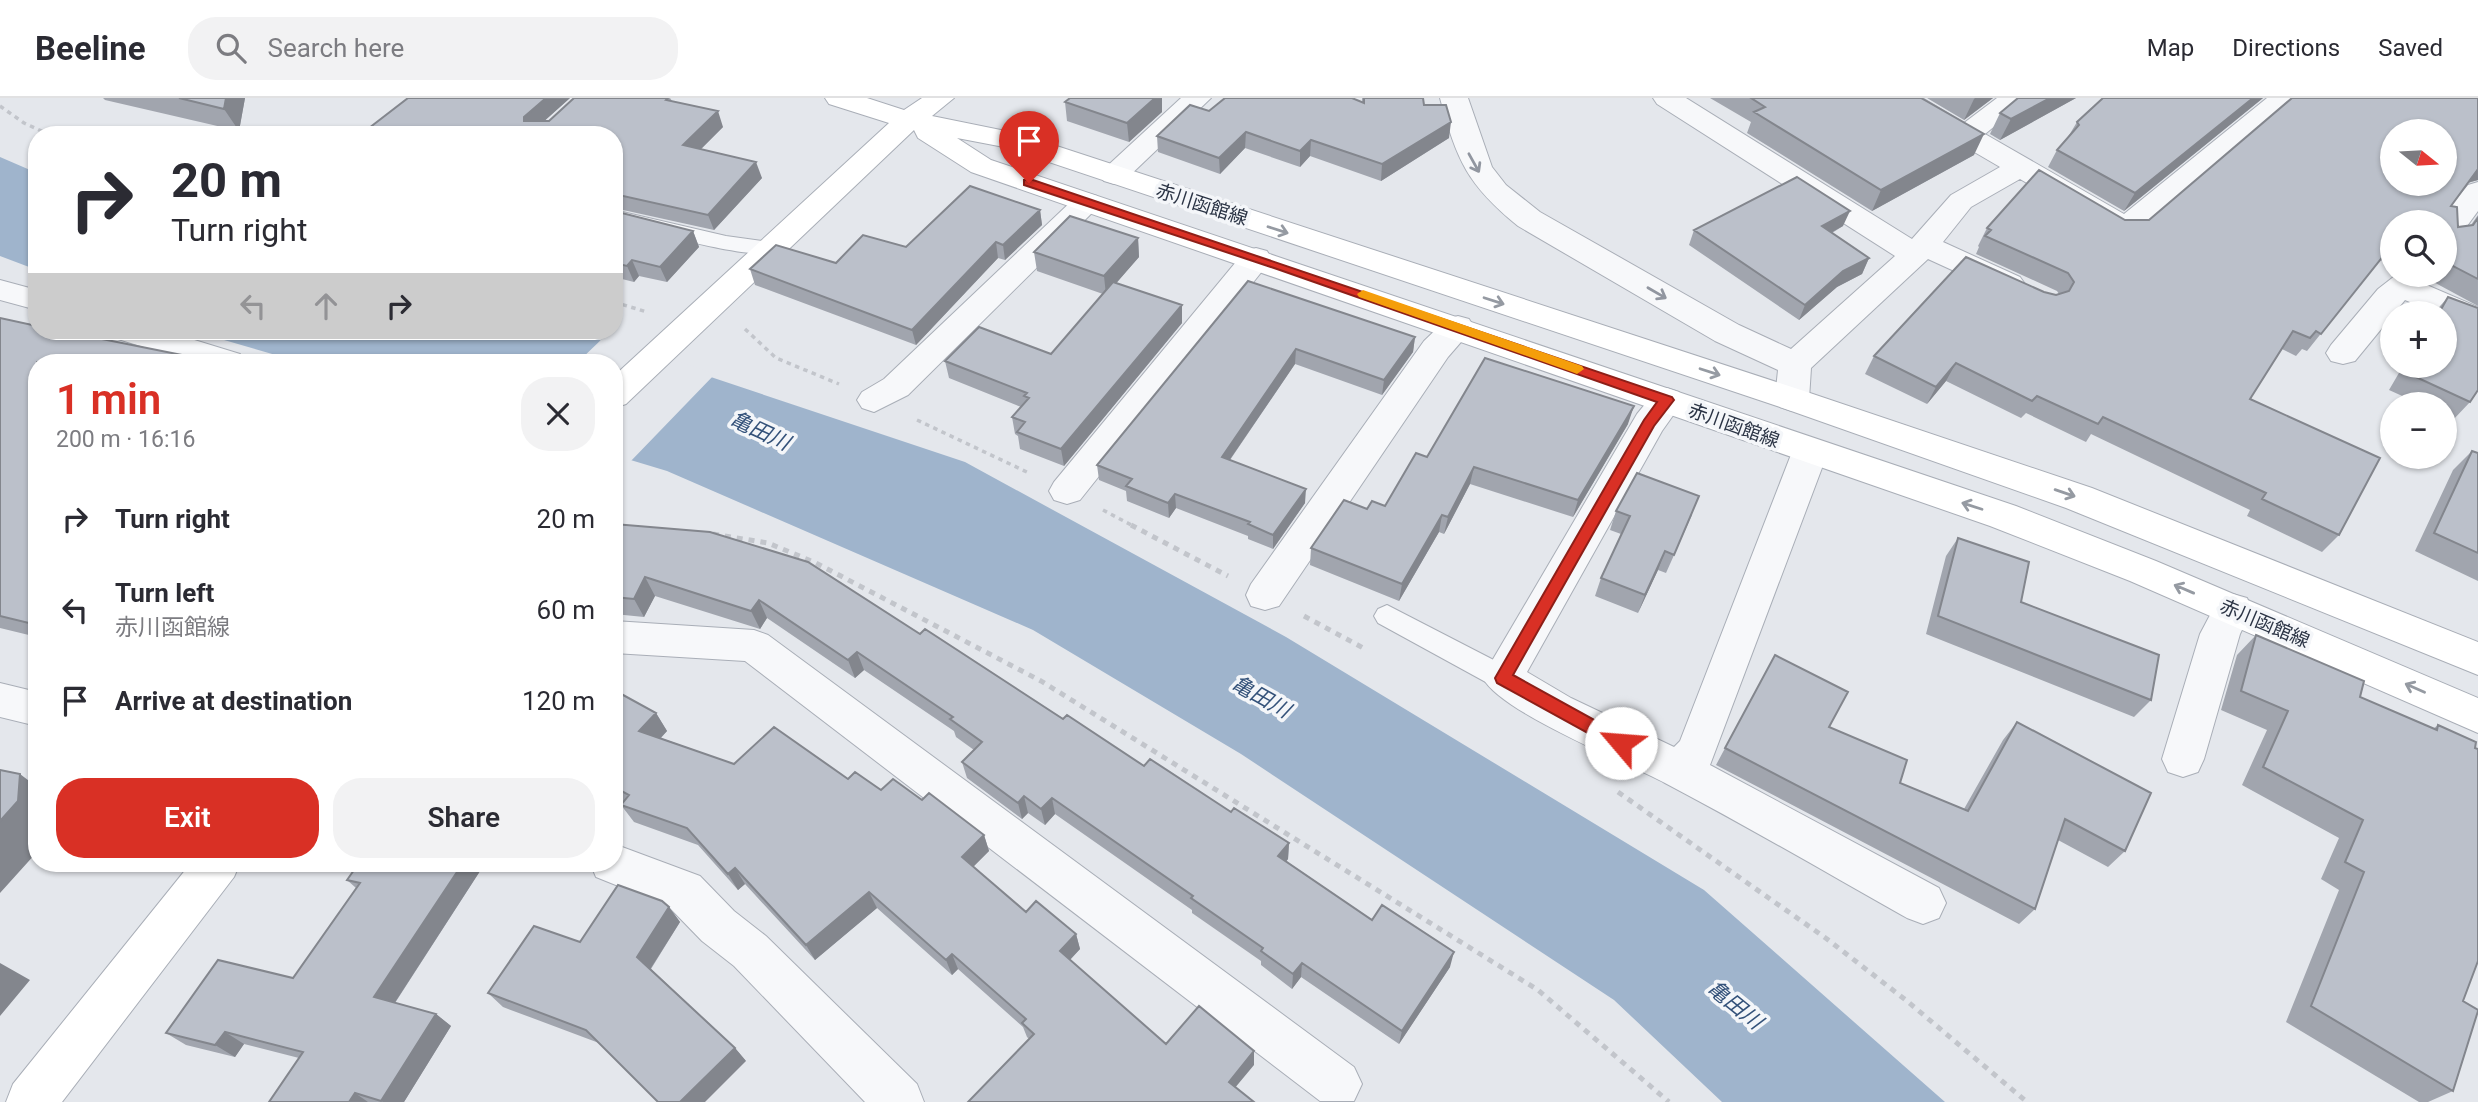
<!DOCTYPE html>
<meta charset="utf-8">
<style>
:root{--surface:#fff;--page:#f2f2f3;--text:#2b2b33;--muted:#7c7c81;--line:#e1e1e2;--accent:#d93025}
body{margin:0;font-family:Roboto,"Noto Sans JP",sans-serif;background:var(--page);color:var(--text);height:100vh;display:flex;flex-direction:column;font-size:26px;white-space:nowrap}
*{box-sizing:border-box;margin:0}
p{font-size:23px;color:var(--muted)}
.icon{flex:none;width:38px;height:38px;fill:none;stroke:currentColor;stroke-width:2;stroke-linecap:round;stroke-linejoin:round}
.map{position:relative;flex:1;overflow:hidden}
.details{position:absolute;left:28px;top:256px;width:595px;height:518px;display:flex;flex-direction:column;background:var(--surface);border-radius:28px;box-shadow:0 2px 5px #0004}
.details>*{flex:none}
.top-card{position:absolute;left:28px;top:28px;width:595px;height:214px;border-radius:28px;box-shadow:0 2px 5px #0004;background:#fff;color:var(--text);overflow:hidden}
.needle{width:46px;rotate:108deg}
.buttons{position:absolute;left:2380px;top:21px;display:grid;gap:14px}
.buttons a{display:grid;place-items:center;width:77px;height:77px;border-radius:50%;background:var(--surface);box-shadow:0 2px 5px #0004;font-size:35px}
.pin{position:absolute;display:grid;place-items:center;width:60px;height:60px;color:#fff;margin:-72px -30px;border-radius:50% 50% 50% 0;rotate:-45deg;box-shadow:0 0 7px #0007}
.pin .icon{rotate:45deg}
.me{position:absolute;width:77px;margin:-38px;rotate:297deg;stroke-linejoin:round;filter:drop-shadow(0 0 5px #0008)}
.turn{display:flex;align-items:center;gap:24px;height:147px;padding:0 28px;font-size:32px}
.turn .icon{width:91px;height:91px;stroke-width:2.5}
.turn b{display:block;font-size:49px;line-height:60px}
.lanes{display:flex;align-items:center;height:66px;padding:0 28px;background:#0003;justify-content:center;gap:35px;direction:ltr}
.lanes .off{opacity:.35}
.round{display:grid;place-items:center;flex:none;width:74px;height:74px;border-radius:28px;background:var(--page)}
.headline{display:flex;align-items:center;justify-content:space-between;height:119px;padding:0 28px}
h1{font-size:42px;font-weight:600;line-height:52px;color:var(--accent)}
.action{display:flex;gap:14px;margin-top:auto;padding:14px 28px}
.action a{flex:1;height:80px;border-radius:28px;background:var(--accent);color:#fff;font-size:28px;font-weight:600;line-height:80px;text-align:center}
.action a+a{background:var(--page);color:var(--text)}
ul{padding:0;list-style:none}
li{display:flex;align-items:center;gap:21px;height:91px;padding:0 28px}
li div{flex:1}
li b{display:block;font-size:26px}
li em{font-style:normal}
header{display:flex;align-items:center;gap:42px;box-sizing:border-box;height:98px;padding:0 35px;background:var(--surface);border-bottom:2px solid var(--line)}
header strong{font-size:33px}
nav{display:flex;gap:38px;margin-inline-start:auto;font-size:24px}
.search{width:490px;height:63px;background:var(--page);display:flex;align-items:center;gap:18px;box-sizing:border-box;padding:0 24px;border-radius:28px;color:var(--muted);font-size:26px}
.map>svg:first-child{display:block}
.water{fill:#9fb4cc}
.pier{fill:#e4e7ec}
.lines{fill:none;stroke-linecap:round;stroke-linejoin:round}
.lane-casing{stroke:#a9aeb7;stroke-width:2}
.street-casing{stroke:#a9aeb7;stroke-width:2}
.secondary-casing{stroke:#a9aeb7;stroke-width:2}
.path-far1{stroke:#c2c5cb;stroke-width:3.5;stroke-dasharray:4.5 4.5;stroke-linecap:butt}
.path{stroke:#c2c5cb;stroke-width:5;stroke-dasharray:6 6;stroke-linecap:butt}
.lane{fill:#f7f8fa;fill-rule:evenodd}
.street{fill:#f7f8fa;fill-rule:evenodd}
.secondary{fill:#fff;fill-rule:evenodd}
.wall{fill:#a1a5ae}
.shaded-wall{fill:#83868d}
.building{fill:#bbc0ca;stroke:#83868d;stroke-width:2;fill-rule:evenodd}
.oneway{stroke:#9196a0}
.oneway2{stroke:#959aa2}
.route{fill:#d93025;stroke:#8d1f18;stroke-width:2}
.slow{fill:#f59e0b}
.labels{text-anchor:middle;stroke-width:7;stroke-linejoin:round;paint-order:stroke}
.street-label{font-size:19px;fill:#2b3445;stroke:#f4f6f9}
.water-label{font-size:21px;font-style:italic;fill:#34527a;stroke:#f4f6f9}
</style>
<header>
<strong>Beeline</strong>
<div class="search"><svg class="icon" aria-label="search" viewBox="0 0 24 24"><circle cx="10" cy="10" r="6"/><path d="M15 15l6 6"/></svg>Search here</div>
<nav><a>Map</a><a>Directions</a><a>Saved</a></nav>
</header>
<div class="map">
<svg width="2478" height="1004" viewBox="0 0 2478 1004">
<rect width="100%" height="100%" fill="#e4e7ec"/>
<path class="water" d="M0,59l37,16v97l-37,-14z
M193,233h380l392,131 321,175 418,253 241,212h-223l-108,-102 -373,-246 -208,-124 -366,-159 -53,-16v-93h-314z"/>
<path class="pier" d="M604,239l111,37 -86,89 -15,-4v-97h-36z"/>
<g class="lines">
<g class="lane-casing">
<path id="lane" d="M614,112l112,26 44,6 10,7c-11,18 -142,-21 -166,-27z
M1387,507l126,65 4,8 -4,8 -10,3 -10,-3 -115,-63 -4,-7 4,-7z"/>
</g>
<g class="street-casing">
<path id="street" d="M1181,0h30l-87,83 -10,3 -10,-3 -5,-6 5,-6z
M1440,0h28l24,69 14,18 34,27 199,113 52,24 104,-93 -238,-152 -4,-6h33l226,141 39,-44 49,-28 -108,-63 -4,-6h34l42,25 33,-25h32l-44,36 139,80 143,-116h31l-161,137 -11,2 -11,-2 -95,-56 -49,28 -28,35 77,35 5,7 -5,7 -11,3 -11,-3 -70,-32 -117,109 -2,31 -5,8 -12,4 -12,-4 -5,-8 3,-29 -63,-29 -197,-115c-51,-42 -61,-65 -78,-128z
M2478,84v29l-22,30 -11,2v-21h-7l30,-37z
M1087,95l10,3 5,6 -5,6 -189,187 -34,17 -12,-4 -5,-8 5,-8 22,-13 193,-183z
M1256,150l11,3 4,7 -4,7 -187,235 -13,4 -13,-4 -5,-9 5,-9 191,-231z
M2396,177h31l-5,8 56,24v23l-33,-13v-4h-9l-31,-13 -50,61 -12,3 -12,-3 -5,-8 5,-8 47,-56z
M0,182l37,10v20l-37,-10z
M1458,218l11,3 5,8 -26,30 -169,249 -14,4 -14,-4 -5,-11 5,-11 173,-243 23,-22z
M114,233h51l75,23 5,8h-53l-74,-23z
M1667,290l12,4 5,8 -22,31 -135,241 44,26 103,49 6,-6 112,-289 6,-9 12,-4 12,4 6,9 -118,313 229,123 7,15 -7,15 -16,6 -16,-6c-80,-45 -160,-92 -242,-135 -39,-21 -165,-71 -182,-105l6,-12 148,-252 18,-22z
M2233,496l14,4 5,11 -12,25 -36,125 -6,13 -15,5 -15,-5 -6,-13 38,-125 19,-36z
M614,523l140,9 14,5 586,432 8,17 -8,17h-34l-575,-440 -131,-8z
M0,585l37,9v34l-37,-9z
M614,746l86,32 34,35 32,25 151,148 7,18h-59l-131,-136 -32,-25 -34,-35 -72,-29 -6,-14h24z"/>
</g>
<g class="secondary-casing">
<path id="secondary" d="M825,0h42l37,12 18,-12h32l-22,18 88,18 784,257 288,97 386,154v33l-412,-167 -286,-101 -776,-260 -47,-9 34,22 1025,346 140,55 322,137v35l-348,-152 -140,-55 -1019,-354 -53,-34 -4,-8 -288,274 -12,4v-32l275,-253 -60,-19z
M191,765h49l-6,14 -172,225h-56l7,-18z"/>
</g>
<path class="path-far1" d="M0,8l24,17 26,12
M614,204l33,10
M745,231l31,29 63,26
M917,322l112,53
M1103,412l32,17"/>
<path class="path" d="M1131,427l97,51
M713,436l55,9 48,20 225,118 497,309 131,112
M1304,518l63,34
M1618,694l209,147 80,62 120,101"/>
<use href="#lane" class="lane"/>
<use href="#street" class="street"/>
<use href="#secondary" class="secondary"/>
</g>
<path class="wall" d="M103,0h142l-6,33 -134,-31z
M408,0h162l-26,23h5l121,-23 2,3 51,26 -22,22 61,29 -48,52 -100,-22v-73z
M1362,0h61l1,7 25,33 -68,43 -71,-25 -10,11 -55,-19 -25,26 -62,-22 -1,-16 52,-25 153,-8z
M1710,0h211l53,57 -102,56 -125,-78 4,-11z
M1927,0h66l-29,22z
M2018,0h58l-76,42 -10,-6 10,-21z
M2103,0h160l-139,113 -76,-44 9,-17 11,-13 9,-15z
M2478,0v82l-10,3 -17,23 7,21 13,-2 7,-10v91l-50,-27v-4h17v-53h-53v42l-12,-4 -73,91 -5,-2 -6,7 -14,-7 -32,50 89,136 -17,17 -75,-36 3,-6 -159,-76 -5,8 -60,-29 -5,5 -75,-37 -19,23 -62,-30 9,-18 170,-64 12,3 3,-1 -2,-3 -81,-37 3,-7 -1,-1 9,-18 138,-8h24z
M1065,4l97,10 -33,30 -62,-21z
M1040,112l2,15 -37,35 -7,-2 -82,87 -161,-60 -5,-16 86,-6 70,-16z
M614,113l79,20 6,16 -32,35 -28,-6 -5,6 -20,-5z
M1843,128l-11,7 37,25 -7,16 -25,13 -38,33 -110,-75 5,-15z
M1138,140l1,19 -23,26 66,40 -118,143 -44,-17 -2,-13 -3,-2 -3,-17 9,-10 -72,-29 -4,-17 106,-7 52,-60 -66,-23 -3,-19z
M1248,183l167,56 -2,15 -31,43 -87,-31 -65,96 75,43 -32,46 -25,-10v-3l-72,-28 -7,10 -42,-17 -1,-10 -27,-11 -2,-15z
M2448,199l22,105 -17,18 -8,-4v-12h-25l-31,-14 14,-24h42v-53h-11z
M0,220l207,42 1,2h-171v275l-37,-9z
M1628,326l-55,93 -103,-33 -26,50 -5,-2 -40,69 -89,-36 1,-17 56,-39 18,-3 42,-49z
M2472,353l6,2v128l-63,-30 38,-81z
M1616,413l76,4 -26,58 -8,-3 -20,43 -43,-17 6,-18 20,-44 -11,-4z
M614,426l306,110 224,132 145,77 -1,16 -2,2 86,59 78,47 -51,77 -98,-67 -9,12 -31,-24v-4l-69,-48v-3l-137,-96 -10,11 -17,-12 -6,6 -55,-41 -5,-16 12,-12 -18,-13 -2,-6 -90,-61 -9,8 -88,-60 -7,11 -105,-33 -11,21 -30,-3z
M1958,440l63,64 130,98 -17,17 -208,-83 20,-78z
M2256,537l104,62 73,32 5,-4 37,23 -12,253 -10,90 -25,11h-9l-133,-80 53,-132 -18,-11 18,-41 -97,-53 25,-55 -46,-20 16,-55z
M1775,557l54,72 71,56 64,26 39,-69 14,-18 108,129 -17,16 -50,-27 -23,69 -16,15 -303,-159z
M614,592l42,23 11,18 -6,7 73,26 114,15 33,11 41,10 62,35 5,16 -16,16 53,45 50,22 4,15 -10,11 96,84 88,21 -225,-26 -2,-2 -4,-10 -65,-58 -6,6 -75,-67 -62,52 -70,-76 -7,6 -40,-45 -64,-23 -13,-17 3,-3 -10,-5z
M482,770l-87,135 41,11 15,12 -47,76h-135l30,-44 -55,-14 -9,13 -49,-12 -20,-12 127,-55 63,-90 -9,-8z
M669,809l11,15 -29,47 84,79 11,13 -147,-18 -96,-36 -15,-14 92,-51z"/>
<path class="shaded-wall" d="M226,0h19l-6,33 -15,-22z
M546,0h24l-39,35 -7,-12v-4z
M1155,0h7v14l-33,30 -2,-19z
M1975,0h18l-29,22 10,-21z
M2050,0h26l-76,42 11,-21z
M2253,0h10l-139,113 11,-18z
M718,13l5,16 -34,34 -6,-16z
M1451,24l-2,16 -68,43 1,-17z
M1246,34l-1,16 -25,26 -1,-16z
M1984,36l-10,21 -102,56 9,-21z
M1311,42l-1,16 -10,11v-16z
M756,64l6,16 -48,52 -6,-15z
M2478,71v11l-12,3z
M1040,112l2,15 -37,35 -2,-15z
M1850,113l-7,15 -27,15 6,-15z
M693,133l6,16 -32,35 -7,-15z
M1138,140l1,19 -33,38 -2,-19z
M996,144l2,16 -82,87 -4,-15z
M1869,160l-7,16 -25,13 -38,33 6,-15 38,-34z
M632,162l7,16 -5,6 -7,-16z
M1182,207v18l-118,143 -3,-17z
M1415,239l-2,15 -31,43 2,-15z
M1296,251l-1,15 -73,107v-14z
M1956,265l-10,18 -19,23 9,-17z
M1634,308l-6,18 -55,93 5,-17z
M1474,369l-4,17 -26,50 4,-17z
M1306,391l-1,14 -32,46v-14z
M1175,396l1,14 -7,10 -1,-15z
M1442,417l-3,17 -40,69 3,-17z
M1665,453l-7,19 -20,43 7,-18z
M645,479l10,19 -11,21 -10,-18z
M759,502l8,18 -7,11 -9,-18z
M857,554l7,18 -9,8 -7,-18z
M656,615l11,18 -16,17 -12,-17z
M20,676l17,13v65l-37,41v-72z
M1024,698l4,17 -6,6 -4,-16z
M1052,700l3,16 -10,11 -4,-16z
M984,737l5,16 -22,22 -5,-16z
M1289,745l-1,16 -10,13v-16z
M463,765h14l5,5 -92,142 -16,-13z
M735,770l10,16 -7,6 -10,-16z
M869,794l8,16 -62,52 -9,-15z
M669,809l11,15 -31,49 -12,-14z
M1076,836l4,15 -16,17 -4,-15z
M1454,854l-4,15 -51,77 3,-13z
M952,856l6,15 -6,6 -6,-15z
M0,865l30,17 -30,36z
M1302,865l-1,14 -9,12 1,-15z
M436,916l15,12 -47,76h-21l-2,-1z
M225,934l19,12 -9,13 -20,-12z
M735,950l11,13 -41,41h-25z
M1254,953v14l-25,30v-13z
M355,995l13,9h-19z"/>
<path class="building" d="M179,0h47l-2,11z
M408,0h138l-22,19v4h25l25,-23h94l-2,2 52,11 -35,34 73,17 -48,53 -94,-21v-59h-254z
M1070,0h85l-28,25 -62,-21z
M1225,0h127l12,5v-5h59l1,7h22l5,17 -69,42 -71,-24 -11,11 -54,-19 -27,26 -62,-22 33,-31 19,6z
M1751,0h170l63,36 -103,56 -127,-78 11,-5z
M2018,0h32l-39,21 -11,-6z
M2103,0h150l-118,95 -78,-43 22,-25 -2,-3z
M2292,0h186v71l-27,37 6,1 1,20 15,-2 5,-7v61l-33,-17v-40h-53v23l-71,89 -5,-3 -6,7 -17,-7 -43,68 130,59 -41,77 -77,-36 4,-6 -163,-76 -5,7 -61,-28 -5,5 -76,-38 -20,24 -62,-31 92,-99 78,35 12,3 13,-4 5,-9 -6,-9 -83,-37 6,-6 -4,-2 52,-58 86,50h24zM2392,33h53v53h-53z
M1797,79l53,34 -28,15 47,32 -26,13 -38,34 -111,-75z
M970,88l70,24 -37,35 -7,-3 -84,88 -162,-61 26,-24 60,18 27,-28 43,12z
M614,113l79,20 -33,36 -28,-7 -5,6 -13,-3z
M1070,118l68,22 -34,38 -70,-24z
M1248,183l167,56 -31,43 -88,-31 -74,108 84,32 -33,46 -25,-11 2,-2 -75,-28 -7,9 -42,-17 6,-7 -35,-14z
M1113,184l69,23 -121,144 -44,-17 8,-10 -13,-5 17,-19 -5,-2 3,-3 -82,-32 34,-34 72,27z
M2448,199l30,11v82l-8,12 -65,-30 4,-6h36v-53h-6z
M0,220l37,8v5h25l145,29 -3,2h-167v263l-37,-9z
M1485,260l149,48 -56,94 -104,-33 -26,50 -6,-2 -40,69 -91,-36 33,-48 23,9 5,-8 13,5 31,-53 11,4z
M2472,353l6,2v100l-44,-20z
M1637,375l62,23 -25,59 -9,-4 -20,44 -44,-17 29,-62 -14,-5z
M614,426l96,8 98,30 112,72 5,-5 138,90 4,-4 77,51 6,-7 81,53 3,-4 55,35 -11,13 94,64 10,-15 72,47 -52,79 -100,-68 -9,11 -32,-23 2,-3 -72,-50 2,-2 -141,-98 -11,11 -17,-13 -6,7 -56,-41 20,-20 -32,-23 3,-2 -96,-65 -9,8 -89,-60 -8,11 -106,-34 -11,22 -20,-2z
M1958,440l71,24 -8,40 138,53 -8,45 -213,-84z
M2256,537l108,46 -4,16 77,33 1,-5 38,17 -1,6 3,1v212l-15,40 15,9v1l-25,80 -142,-85 53,-134 -19,-10 18,-42 -100,-53 25,-56 -47,-20z
M1775,557l73,37 -19,35 78,33 -7,23 68,28 49,-89 134,71 -26,58 -60,-32 -30,90 -310,-161z
M614,592l42,23 -17,18 95,33 40,-37 74,52 7,-7 26,18 12,-11 29,21 7,-7 55,42 -22,22 64,55 10,-11 40,33 -16,17 106,93 33,-38 55,45 -25,31 25,20h-286l66,-68 -12,-11 4,-4 -74,-65 -6,6 -77,-68 -63,53 -71,-77 -7,6 -41,-46 -66,-23 8,-10 -15,-8z
M0,672l20,4 -2,27 -18,20z
M359,765h104l-89,134 62,17 -55,87 -26,-8 -6,9h-80l34,-50 -78,-20 -10,13 -49,-12 52,-73 75,18 67,-95 -13,-3z
M618,787l44,16 7,6 -32,50 98,91 -55,54h-22l-72,-72 -98,-37 46,-67 46,16z"/>
<defs><path id="oneway-shaft" d="M-6 0H5M1.5-3L5.5 0L1.5 3" fill="none" stroke-width="1.6" stroke-linecap="round" stroke-linejoin="round" transform="scale(1.75)"/></defs>
<g class="oneway">
<use href="#oneway-shaft" transform="translate(1474 65) rotate(61)"/>
<use href="#oneway-shaft" transform="translate(1657 195) rotate(30)"/>
</g>
<g class="oneway2">
<use href="#oneway-shaft" transform="translate(1278 132) rotate(18)"/>
<use href="#oneway-shaft" transform="translate(1494 203) rotate(18)"/>
<use href="#oneway-shaft" transform="translate(1710 274) rotate(18)"/>
<use href="#oneway-shaft" transform="translate(2065 395) rotate(19)"/>
<use href="#oneway-shaft" transform="translate(1972 408) rotate(-162)"/>
<use href="#oneway-shaft" transform="translate(2184 491) rotate(-157)"/>
<use href="#oneway-shaft" transform="translate(2415 590) rotate(-156)"/>
</g>
<path class="route" d="M1024,82h9l639,217 2,3 -20,26 -141,249 114,63 2,5 -2,5h-12l-118,-65 -2,-5 149,-258 13,-18 -380,-133 -253,-84z"/>
<path class="slow" d="M1363,192l219,76 2,3 -7,5 -5,-2 -213,-75 -2,-3z"/>
<g class="labels">
<g class="street-label">
<text transform="translate(1202 106) rotate(18)" y="7">赤川函館線</text>
<text transform="translate(1734 327) rotate(20)" y="7">赤川函館線</text>
<text transform="translate(2265 525) rotate(23)" y="7">赤川函館線</text>
</g>
<g class="water-label">
<text transform="translate(760 333) rotate(25)" y="7">亀田川</text>
<text transform="translate(1261 599) rotate(29)" y="7">亀田川</text>
<text transform="translate(1735 907) rotate(39)" y="7">亀田川</text>
</g>
</g>
</svg>
<div class="buttons">
<a><svg class="needle" viewBox="-14 -14 28 28"><path d="M0-13l5 13h-10z" fill="#e53935"/><path d="M0 13l5-13h-10z" fill="#7c7c81"/></svg></a>
<a><svg class="icon" aria-label="search" viewBox="0 0 24 24"><circle cx="10" cy="10" r="6"/><path d="M15 15l6 6"/></svg></a>
<a>+</a>
<a>−</a>
</div>
<div class="pin" style="left:1029px;top:85px;background:#d93025"><svg class="icon" aria-label="arrive" viewBox="0 0 24 24"><path d="M6 21V4h12l-3 4 3 4H6"/></svg></div>
<svg class="me" style="left:1621px;top:645px" viewBox="-20 -20 40 40"><circle r="19" fill="#fff"/><path d="M0-13L10 11 0 6-10 11z" fill="#d93025"/></svg>
<div class="top-card">
<div class="turn"><svg class="icon" aria-label="right" viewBox="0 0 24 24"><path d="M7 20v-9h11M14 6l5 5-5 5"/></svg><div><b>20 m</b>Turn right</div></div>
<div class="lanes"><svg class="icon off" aria-label="left" viewBox="0 0 24 24"><path d="M17 20v-9H6M10 6l-5 5 5 5"/></svg><svg class="icon off" aria-label="ahead" viewBox="0 0 24 24"><path d="M12 20V5M6 11l6-6 6 6"/></svg><svg class="icon" aria-label="right" viewBox="0 0 24 24"><path d="M7 20v-9h11M14 6l5 5-5 5"/></svg></div>
</div>
<section class="details">
<div class="headline"><div><h1>1 min</h1><p>200 m · 16:16</p></div><a class="round"><svg class="icon" aria-label="close" viewBox="0 0 24 24"><path d="M6 6l12 12M18 6L6 18"/></svg></a></div>
<ul>
<li><svg class="icon" aria-label="right" viewBox="0 0 24 24"><path d="M7 20v-9h11M14 6l5 5-5 5"/></svg><div><b>Turn right</b></div><em>20 m</em></li>
<li><svg class="icon" aria-label="left" viewBox="0 0 24 24"><path d="M17 20v-9H6M10 6l-5 5 5 5"/></svg><div><b>Turn left</b><p>赤川函館線</p></div><em>60 m</em></li>
<li><svg class="icon" aria-label="arrive" viewBox="0 0 24 24"><path d="M6 21V4h12l-3 4 3 4H6"/></svg><div><b>Arrive at destination</b></div><em>120 m</em></li>
</ul>
<div class="action"><a>Exit</a><a>Share</a></div>
</section>
</div>
